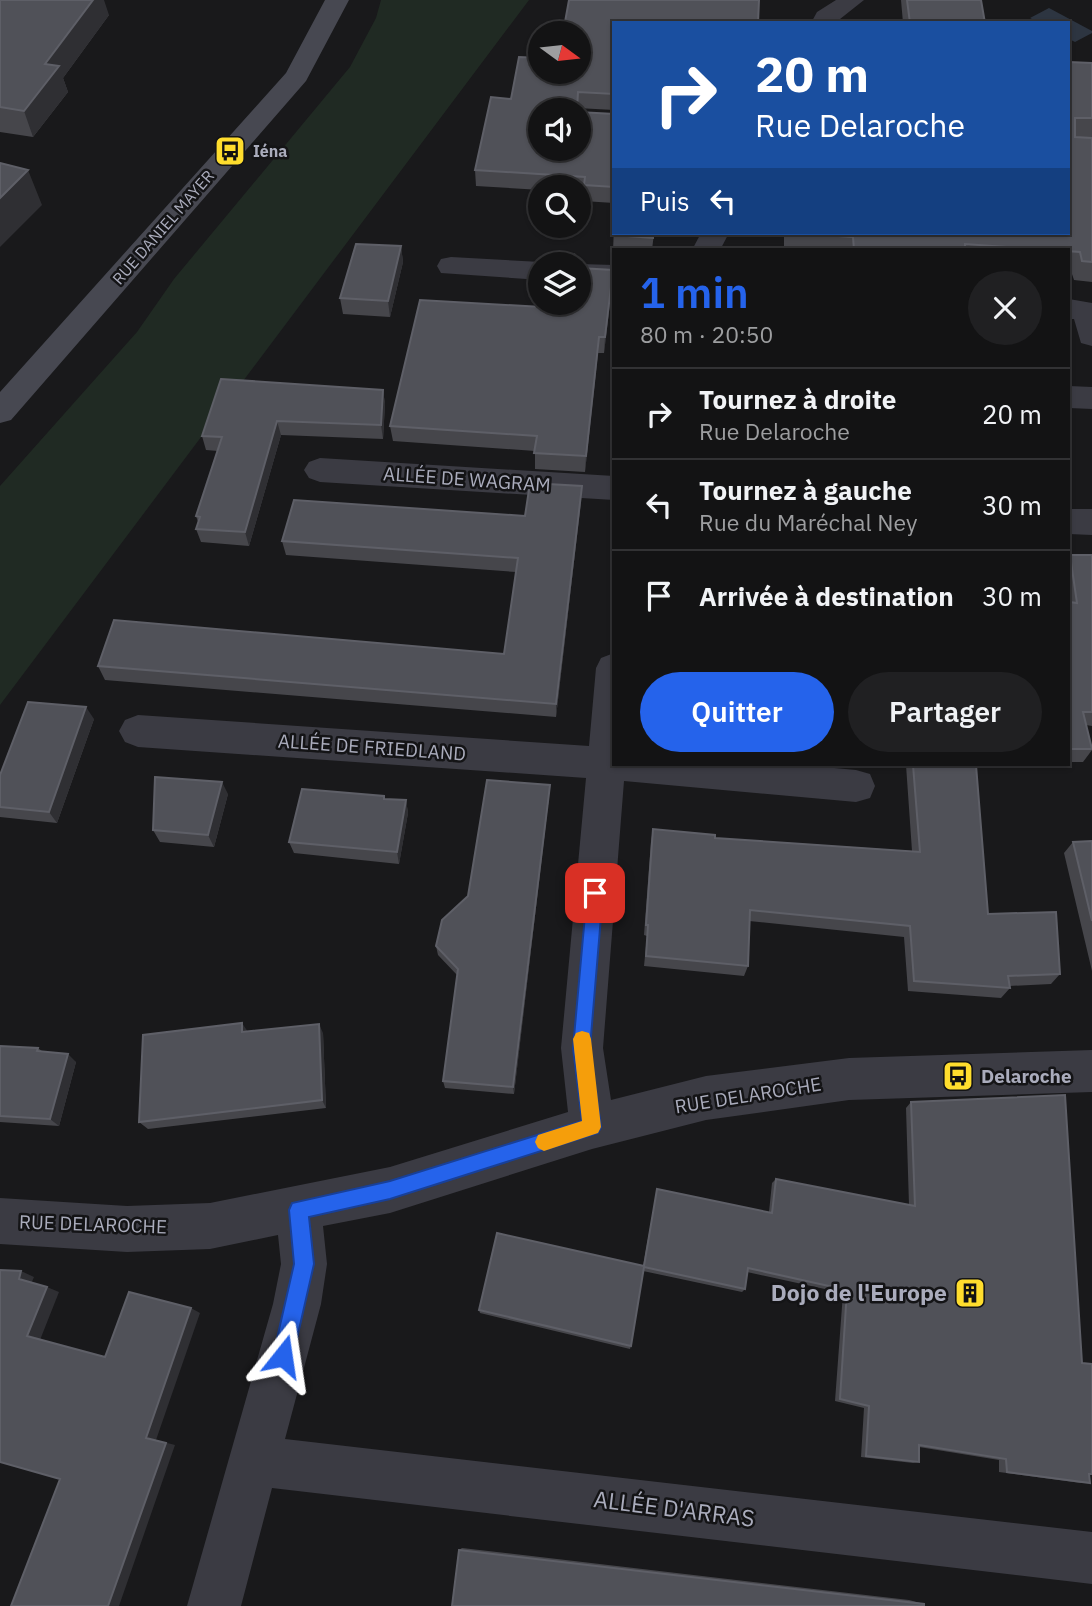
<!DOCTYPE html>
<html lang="fr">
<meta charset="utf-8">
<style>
:root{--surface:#131314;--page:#202022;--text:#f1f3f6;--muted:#9d9ea0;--line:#323234;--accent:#2563eb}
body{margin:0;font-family:"IBM Plex Sans",sans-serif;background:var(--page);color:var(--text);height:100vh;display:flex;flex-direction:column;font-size:26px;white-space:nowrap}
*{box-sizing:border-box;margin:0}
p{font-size:23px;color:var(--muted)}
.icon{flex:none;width:38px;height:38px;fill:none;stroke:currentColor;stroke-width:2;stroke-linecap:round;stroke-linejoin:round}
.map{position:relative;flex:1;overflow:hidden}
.panel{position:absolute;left:612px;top:248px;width:458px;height:518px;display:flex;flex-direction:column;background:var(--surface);border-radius:0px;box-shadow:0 2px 5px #0004,0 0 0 2px var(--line)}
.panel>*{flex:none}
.top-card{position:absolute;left:612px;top:21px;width:458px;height:214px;border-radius:0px;box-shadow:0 2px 5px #0004,0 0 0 2px var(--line);background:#1a4fa0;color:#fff;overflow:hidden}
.needle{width:46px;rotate:105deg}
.buttons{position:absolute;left:528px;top:21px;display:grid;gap:14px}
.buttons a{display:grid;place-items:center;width:63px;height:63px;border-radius:50%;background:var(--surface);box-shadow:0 2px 5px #0004,0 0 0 2px var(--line);font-size:35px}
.pin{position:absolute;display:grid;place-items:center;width:60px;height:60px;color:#fff;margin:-30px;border-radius:14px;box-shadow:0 4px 10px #0006}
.me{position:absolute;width:77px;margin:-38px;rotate:15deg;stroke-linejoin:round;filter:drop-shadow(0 0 5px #0008)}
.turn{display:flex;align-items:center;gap:24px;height:147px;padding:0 28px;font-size:32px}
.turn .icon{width:91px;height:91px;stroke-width:2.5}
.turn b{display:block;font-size:49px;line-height:60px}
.then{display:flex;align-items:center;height:66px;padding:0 28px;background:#0003;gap:14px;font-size:26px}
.round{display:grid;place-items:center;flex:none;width:74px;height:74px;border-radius:37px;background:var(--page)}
.summary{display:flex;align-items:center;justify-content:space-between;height:119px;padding:0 28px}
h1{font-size:42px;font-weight:600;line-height:52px;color:var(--accent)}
.button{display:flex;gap:14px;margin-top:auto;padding:14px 28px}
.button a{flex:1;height:80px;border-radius:42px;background:var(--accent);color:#fff;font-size:28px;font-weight:600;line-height:80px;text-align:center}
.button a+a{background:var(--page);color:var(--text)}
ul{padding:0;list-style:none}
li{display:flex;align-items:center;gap:21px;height:91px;padding:0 28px;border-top:2px solid var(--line)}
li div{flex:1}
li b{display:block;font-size:26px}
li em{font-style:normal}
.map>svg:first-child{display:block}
.green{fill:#202a23}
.water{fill:#2d3541}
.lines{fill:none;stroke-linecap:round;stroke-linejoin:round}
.minor{fill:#3b3b43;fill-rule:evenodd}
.secondary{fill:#474851;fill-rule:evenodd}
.wall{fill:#46464b}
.shaded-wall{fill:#2f2f33}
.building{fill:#505158;stroke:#5e5f67;stroke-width:2}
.route{fill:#2563eb;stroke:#184099;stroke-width:2}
.slow{fill:#f59e0b}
.labels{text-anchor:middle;stroke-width:5;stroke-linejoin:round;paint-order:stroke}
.far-poi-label{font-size:16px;font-weight:bold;fill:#aaacbc;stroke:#141416;text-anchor:start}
.far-street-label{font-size:16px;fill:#aaacbc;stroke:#141416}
.street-label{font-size:19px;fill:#aaacbc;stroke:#141416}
.poi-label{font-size:19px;font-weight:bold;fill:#aaacbc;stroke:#141416;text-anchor:start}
.near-poi-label{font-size:23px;font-weight:bold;fill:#aaacbc;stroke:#141416;text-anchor:end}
.near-street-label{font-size:23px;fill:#aaacbc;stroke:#141416}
</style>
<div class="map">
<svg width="1092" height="1606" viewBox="0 0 1092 1606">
<rect width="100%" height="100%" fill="#19191b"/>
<path class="green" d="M381,0h148l-529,705v-219l137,-154 37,-53 176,-212 26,-49z"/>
<path class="water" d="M1049,8l43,23v2l-17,9 -6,-3v-16h-29l-10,-5z"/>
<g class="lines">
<path class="minor" d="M836,0h28l-29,23h-24l6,-11z
M701,233h28l-9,17h-28z
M451,257l90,5 9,2h-9v16l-100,-7 -4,-7 4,-7z
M577,264h2l35,1v18l-35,-1v-18z
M1069,299l23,4v43l-11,-3 -7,-24h-5z
M1069,386l23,1v22l-23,-1z
M320,458l294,18v24l-294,-18 -11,-4 -5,-8 5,-8z
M1069,509h23v26l-23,-1z
M614,653v112h188l54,5 14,4 5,12 -5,12 -14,4 -232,-21 -21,267 8,52 95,-24 143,-18 243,-8v42l-243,8 -143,20 -114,29 -202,64 -67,13 4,38 -6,40 -36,135 807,93v52l-820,-96 -31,118h-54l86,-302 8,-40 -3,-29 -68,14 -83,3 -127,-8v-46l127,8 83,-3 180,-36 178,-55 -7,-64 25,-270 -448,-31 -13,-5 -6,-11 6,-11 13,-5 451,31 7,-78 5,-10z"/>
<path class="secondary" d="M325,0h24l-43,81 -295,339 -11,3v-31l286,-319z"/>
</g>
<path class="wall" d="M0,0l109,15 -46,63 5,14 -35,45 -33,-5z
M901,0h80l4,23h-82z
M614,23v87l-37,-2 -36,2 73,4v89l-31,-2v-8l-4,-1v-5h-38v3l-65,-4 -1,-16 66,-98z
M1069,62l23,1v219l-18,-2 -3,-9h-2v-21h-285v-17h285z
M614,227l40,6 -2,17h-38v1h-1z
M401,246l2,16 -13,55 -47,-3 -3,-16z
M612,286l-8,67h-6l-13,119 -50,-3v-18l-142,-10 -3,-15z
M383,390l2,14 -2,35 -102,-4 -32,111 -48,-4 -5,-13 2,-7 -2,-6 22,-65 -12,-1 -4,-14z
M582,486l-1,15 -25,216 -451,-37 -7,-14 406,-12 12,-82 -230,-17 -4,-14 243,-25z
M1070,555h22v171l-6,-1 6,25 -9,12h-14v-205z
M94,719l-37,104 -57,-6v-42z
M906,765h70l12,149 72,60 -9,10 -42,2 1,2 -9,10 -93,-7 -4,-54 -155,-16 -1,45 -4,10 -100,-10 3,-30 -3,-1 7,-94 2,-12 62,9 197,13z
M228,794l-14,53 -54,-5 -7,-12z
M549,797l-35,297 -69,-6 -2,-7 14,-106 -19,-20 -2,-9 32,-50z
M384,799l22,1 2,13 -9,51 -105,-11 -5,-11z
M1092,841v130l-28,-118 9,-11z
M248,1031l75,2 3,75 -178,21 -9,-7z
M0,1046l38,2 5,4 33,10 -17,64 -59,-4z
M911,1102l171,261 10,1v111h-3l1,8h-9l-82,-11v-12l-80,-13v15l-6,1 -52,-6 3,-49 -29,-7 8,-108 -96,-21 -2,17 -3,3 -99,-21 -12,75 -1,3 -150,-36 -1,-3 164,-44 14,-77 112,23 3,-29 4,-4 133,26 -3,-97z
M462,1548l447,52 15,4 -465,-54z"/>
<path class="shaded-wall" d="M93,0h11l5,15 -46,63 5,14 -35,45 -9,-26 21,-47z
M28,170l14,35 -42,42v-49z
M401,246l2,16 -13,55 -2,-16z
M613,270l-1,16 -8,67 1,-16z
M599,337l-1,16 -13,119 1,-16z
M383,390l2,14 -2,35 -2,-14z
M277,421l4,14 -32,111 -4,-14z
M582,486l-1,15 -25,216v-13z
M86,707l8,12 -37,104 -8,-11z
M222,782l6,12 -14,53 -6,-12z
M550,785l-1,12 -35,297 -1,-7z
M406,800l2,13 -9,51 -2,-12z
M242,1023l6,9h-6z
M319,1024l4,9 3,75 -4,-8z
M68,1054l8,8 -17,64 -9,-7z
M21,1271l13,6 -3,7 -12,-5z
M47,1287l12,5 -19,48 -13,-4z
M191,1308l9,5 -44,127 19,5 -56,161h-11l38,-168z"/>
<path class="building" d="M0,0h93l-48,64 14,2 -35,45 -24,-4z
M569,0h190l-1,23h-144v71l-36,-2 -1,18h-36v39h38v-37l35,2v73l-30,-2 1,-8 -110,-7 16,-73 20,2 8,-42 22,1v14h38v-39h-16z
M907,0h74l4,23h-75z
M1069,62l23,1v55h-17v19l17,1v124l-10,-1 -2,-9 -115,-8v6h-111l-1,-13 -60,-4h276z
M0,163l28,7 -28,28z
M614,227v6h39v5l-39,-3z
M356,244l45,2 -13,55 -48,-3z
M575,256l3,8h-5z
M579,268l34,2 -8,67h-6l-13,119 -52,-3 3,-17 -147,-10 30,-126 140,8 1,-5h18z
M221,379l162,11 -2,35 -104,-4 -32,111 -49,-3 4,-12 -4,-1 26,-79 -20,-1z
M530,483l52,3 -26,218 -458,-38 16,-46 390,34 14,-96 -236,-17 12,-41 231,16z
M1070,555h22v157h-9l9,37h-23v-147l8,1z
M28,702l58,5 -37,105 -49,-5v-32z
M913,765h63l12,149 68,-2 4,62 -52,2 2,12 -96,-7 -4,-55 -160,-16 -2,56 -102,-10 2,-31h-2l7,-96 62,6v3l205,14z
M155,777l67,5 -14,53 -55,-5z
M487,780l63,5 -37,302 -70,-6 15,-112 -22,-23 6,-26 26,-24z
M302,789l82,7v3l22,1 -9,52 -108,-10z
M1092,841v80l-19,-79z
M242,1023v9l77,-8 3,76 -183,22 4,-87z
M0,1046l38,2 -1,3 31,3 -18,65 -50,-3z
M1065,1095l17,268 10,1v110h-3l1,9 -83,-11 -1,-13 -87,-14v17l-53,-6 3,-50 -29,-7 7,-109 -99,-22 -3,21 -101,-22 -13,79 -152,-36 18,-77 147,33 13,-77 115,24 4,-34 139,27 -4,-104z
M0,1270l21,1 -2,8 28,8 -20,49 78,21 24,-65 62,16 -45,130 20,5 -58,163h-97l49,-127 -60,-17z
M459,1550l465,54v2h-472z"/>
<path class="route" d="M595,885l6,2 2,6 -13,155 11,79 -3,6 -208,66 -81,18 5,47 -21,92 -3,7 -7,3 -7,-3 -3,-7 21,-92 -5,-54 3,-7 98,-22 192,-60 -9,-73 14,-155 2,-6z"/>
<path class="slow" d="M582,1031l7,2 2,6 10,88 -3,6 -54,18 -6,-3 -3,-6 3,-7 44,-14 -9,-82 3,-6z"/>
<defs>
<g id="bus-square" transform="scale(1.575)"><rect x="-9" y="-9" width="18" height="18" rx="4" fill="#ffdd2d" stroke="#141416"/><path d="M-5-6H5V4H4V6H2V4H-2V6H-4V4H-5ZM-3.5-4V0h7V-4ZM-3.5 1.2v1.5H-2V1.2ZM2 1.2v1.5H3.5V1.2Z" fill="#111"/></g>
<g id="building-square" transform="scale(1.575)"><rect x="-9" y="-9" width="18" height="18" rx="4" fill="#ffdd2d" stroke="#141416"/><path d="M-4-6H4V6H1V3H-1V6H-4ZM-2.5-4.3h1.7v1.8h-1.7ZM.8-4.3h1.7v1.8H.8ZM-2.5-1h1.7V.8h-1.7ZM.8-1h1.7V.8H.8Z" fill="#111"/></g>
</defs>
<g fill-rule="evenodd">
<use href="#bus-square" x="230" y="151"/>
<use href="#bus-square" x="958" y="1076"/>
<use href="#building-square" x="970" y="1293"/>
</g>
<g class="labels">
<g class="far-poi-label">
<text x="253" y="157">Iéna</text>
</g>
<g class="far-street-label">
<text transform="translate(163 227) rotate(-49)" y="6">RUE DANIEL MAYER</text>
</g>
<g class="street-label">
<text transform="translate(467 479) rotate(4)" y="7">ALLÉE DE WAGRAM</text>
<text transform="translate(372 747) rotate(4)" y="7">ALLÉE DE FRIEDLAND</text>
<text transform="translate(748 1095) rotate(-9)" y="7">RUE DELAROCHE</text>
<text transform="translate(93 1224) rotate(2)" y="7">RUE DELAROCHE</text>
</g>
<g class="poi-label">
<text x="981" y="1083">Delaroche</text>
</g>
<g class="near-poi-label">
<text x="947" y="1301">Dojo de l'Europe</text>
</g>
<g class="near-street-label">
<text transform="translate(674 1509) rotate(7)" y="8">ALLÉE D'ARRAS</text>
</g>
</g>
</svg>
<div class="buttons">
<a><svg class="needle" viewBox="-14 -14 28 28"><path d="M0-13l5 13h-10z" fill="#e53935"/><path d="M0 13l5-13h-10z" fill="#9d9ea0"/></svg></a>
<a><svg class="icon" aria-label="sound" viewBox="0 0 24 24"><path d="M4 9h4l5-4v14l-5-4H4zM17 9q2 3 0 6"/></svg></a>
<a><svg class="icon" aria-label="search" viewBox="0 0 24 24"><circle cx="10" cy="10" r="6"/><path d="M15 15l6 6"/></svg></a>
<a><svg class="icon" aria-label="layers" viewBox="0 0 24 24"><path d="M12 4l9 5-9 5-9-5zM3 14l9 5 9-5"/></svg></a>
</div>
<div class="pin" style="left:595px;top:893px;background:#d93025"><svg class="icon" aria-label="arrive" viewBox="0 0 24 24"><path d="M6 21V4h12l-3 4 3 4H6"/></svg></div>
<svg class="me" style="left:283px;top:1356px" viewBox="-20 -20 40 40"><path d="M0-17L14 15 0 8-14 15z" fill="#2563eb" stroke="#fff" stroke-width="4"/></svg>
<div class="top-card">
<div class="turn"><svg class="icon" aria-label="right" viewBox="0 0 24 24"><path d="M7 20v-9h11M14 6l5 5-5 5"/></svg><div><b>20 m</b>Rue Delaroche</div></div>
<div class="then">Puis<svg class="icon" aria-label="left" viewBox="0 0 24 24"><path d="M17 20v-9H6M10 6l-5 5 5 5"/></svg></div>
</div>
<section class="panel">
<div class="summary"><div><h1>1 min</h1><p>80 m · 20:50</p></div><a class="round"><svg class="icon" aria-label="close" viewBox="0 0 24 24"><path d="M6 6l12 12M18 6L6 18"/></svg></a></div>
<ul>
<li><svg class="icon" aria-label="right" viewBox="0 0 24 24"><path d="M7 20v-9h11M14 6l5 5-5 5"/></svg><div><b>Tournez à droite</b><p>Rue Delaroche</p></div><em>20 m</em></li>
<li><svg class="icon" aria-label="left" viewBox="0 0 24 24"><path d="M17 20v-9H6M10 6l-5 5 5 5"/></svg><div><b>Tournez à gauche</b><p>Rue du Maréchal Ney</p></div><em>30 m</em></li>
<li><svg class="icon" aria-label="arrive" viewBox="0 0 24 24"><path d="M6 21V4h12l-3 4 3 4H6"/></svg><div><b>Arrivée à destination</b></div><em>30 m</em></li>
</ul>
<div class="button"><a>Quitter</a><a>Partager</a></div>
</section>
</div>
